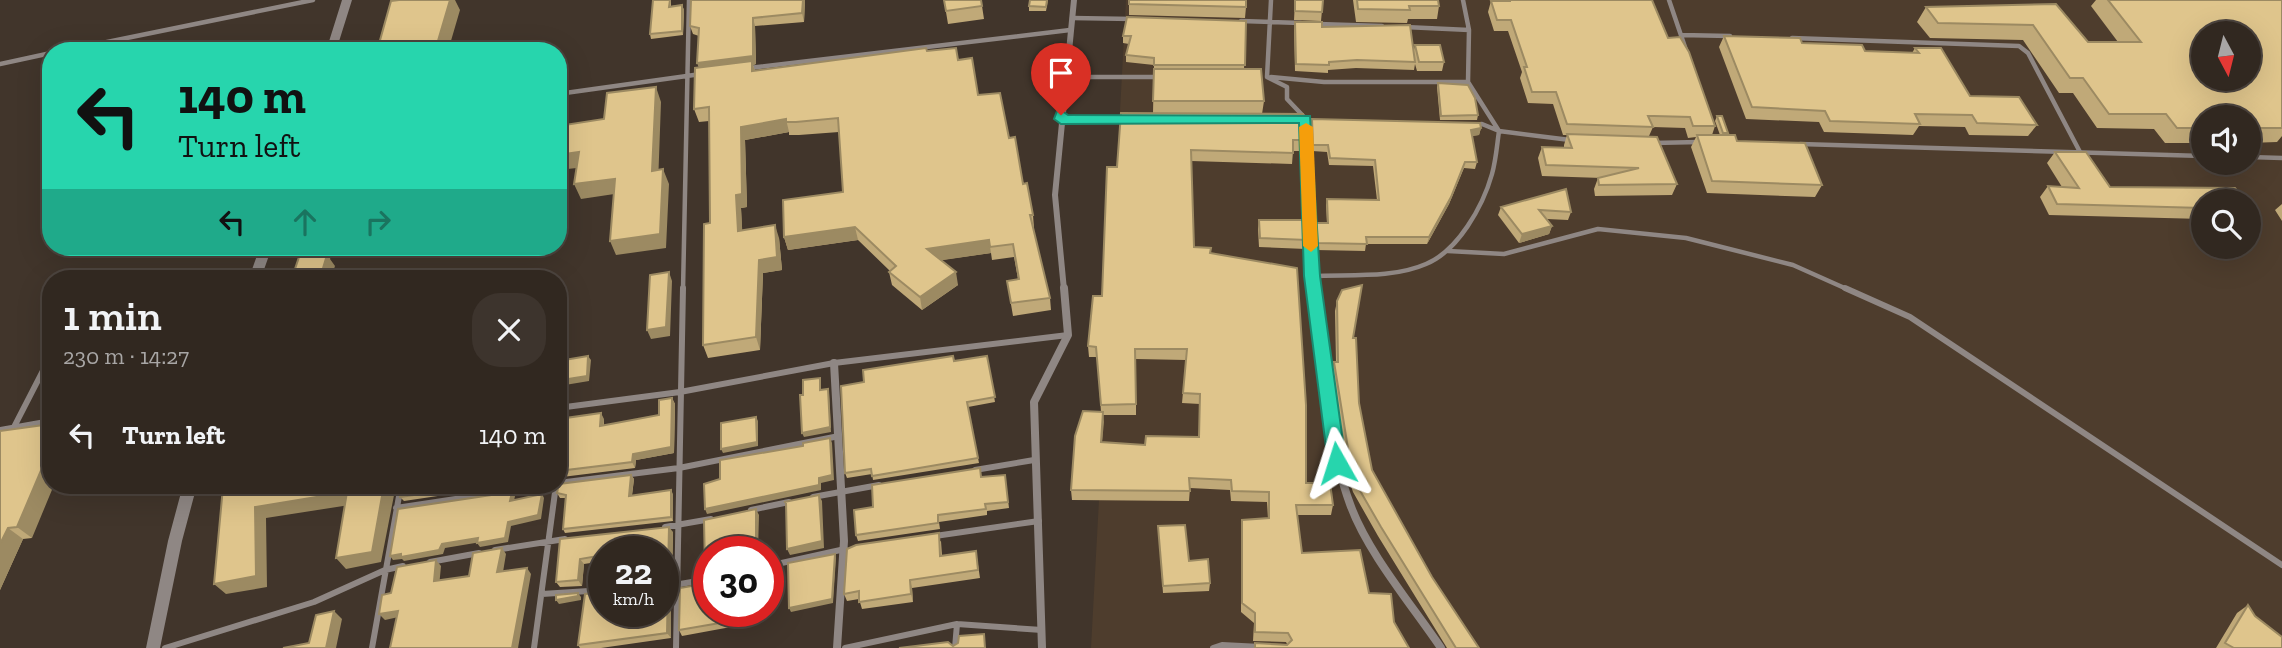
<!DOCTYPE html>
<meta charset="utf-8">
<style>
:root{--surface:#312820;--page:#3d342d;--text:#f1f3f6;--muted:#a8a6a5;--line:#4c443e}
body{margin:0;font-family:"Zilla Slab",serif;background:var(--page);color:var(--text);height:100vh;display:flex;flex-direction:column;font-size:26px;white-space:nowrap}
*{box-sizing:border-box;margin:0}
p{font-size:23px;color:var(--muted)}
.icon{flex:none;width:38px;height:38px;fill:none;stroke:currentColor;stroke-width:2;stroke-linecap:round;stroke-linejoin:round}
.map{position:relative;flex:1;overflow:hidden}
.sheet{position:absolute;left:42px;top:270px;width:525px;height:224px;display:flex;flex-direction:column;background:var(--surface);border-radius:28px;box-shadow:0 7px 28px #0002,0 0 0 2px var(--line)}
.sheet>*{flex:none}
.hud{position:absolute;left:42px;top:42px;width:525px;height:214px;border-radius:28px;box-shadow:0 7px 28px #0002,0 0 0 2px var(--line);background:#27d5ad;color:#111;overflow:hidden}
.needle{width:46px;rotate:173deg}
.controls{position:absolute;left:2191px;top:21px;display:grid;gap:14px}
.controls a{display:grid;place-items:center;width:70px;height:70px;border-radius:50%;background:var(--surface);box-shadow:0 7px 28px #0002,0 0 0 2px var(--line);font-size:35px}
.speed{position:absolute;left:588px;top:536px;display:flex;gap:14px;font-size:35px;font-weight:700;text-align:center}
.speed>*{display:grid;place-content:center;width:91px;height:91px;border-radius:50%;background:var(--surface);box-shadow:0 7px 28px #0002,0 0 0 2px var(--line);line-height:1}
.speed small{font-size:18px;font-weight:400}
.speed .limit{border:10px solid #d22;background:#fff;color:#111}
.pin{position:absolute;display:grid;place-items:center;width:60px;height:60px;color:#fff;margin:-72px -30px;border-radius:50% 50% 50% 0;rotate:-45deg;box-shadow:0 0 7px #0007}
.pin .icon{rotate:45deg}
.me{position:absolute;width:77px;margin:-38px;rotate:354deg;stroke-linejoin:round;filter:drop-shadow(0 0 5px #0008)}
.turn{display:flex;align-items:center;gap:24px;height:147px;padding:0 21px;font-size:32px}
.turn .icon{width:91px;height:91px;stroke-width:2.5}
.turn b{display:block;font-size:49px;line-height:60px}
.lanes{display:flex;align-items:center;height:66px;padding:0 21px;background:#0003;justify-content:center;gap:35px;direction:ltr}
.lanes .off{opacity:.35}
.round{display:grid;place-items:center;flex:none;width:74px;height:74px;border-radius:28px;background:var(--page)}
.head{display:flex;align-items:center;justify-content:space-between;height:119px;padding:0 21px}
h1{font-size:42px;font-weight:600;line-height:52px}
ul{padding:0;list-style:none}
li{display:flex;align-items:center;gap:21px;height:91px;padding:0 21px}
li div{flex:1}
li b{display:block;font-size:26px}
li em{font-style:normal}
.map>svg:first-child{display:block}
.built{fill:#4e3d2d;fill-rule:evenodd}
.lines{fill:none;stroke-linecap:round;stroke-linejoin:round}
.service-far1{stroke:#8f8784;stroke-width:4.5}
.service{stroke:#8f8784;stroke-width:6}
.minor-far1{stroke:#8f8784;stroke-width:6}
.minor{stroke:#8f8784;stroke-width:8}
.tertiary{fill:#8f8784;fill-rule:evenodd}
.wall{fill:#c0a978;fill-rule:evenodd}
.shaded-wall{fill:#9c8a62}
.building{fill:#dfc58c;stroke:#9c8a62;stroke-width:2;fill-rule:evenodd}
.route{fill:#27d5ad;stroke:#198a70;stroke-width:2}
.slow{fill:#f59e0b}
</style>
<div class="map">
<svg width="2282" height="648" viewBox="0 0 2282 648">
<rect width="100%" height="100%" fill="#41352b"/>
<path class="built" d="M1126,0h1156v648h-1191zM2203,33h46v46h-46zM2203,117h46v46h-46zM2203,201h46v46h-46z"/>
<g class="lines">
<path class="service-far1" d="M1271,0l-4,77 20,10v12l19,20 6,157c36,-2 80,3 114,-12 32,-13 57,-58 66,-90 4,-14 5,-29 7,-43l-31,-49 1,-52 -6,-30
M1669,0l17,50
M1072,18l61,1
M1241,21l60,2
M1318,24l64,2
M1405,27l64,3
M1681,35l49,1
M1792,38l227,8 9,7 52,99
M63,51l250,-51
M0,64l51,-11
M749,68l321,-38
M1065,77h95
M1271,77l53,5h144
M558,94l143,-20
M1061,119h67
M1473,125l9,-1 17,7 71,9
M1653,143l46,-1
M1800,144l403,12
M2249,157l33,1
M1448,251l56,3 94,-25 88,9 107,27 56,25
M683,290l6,-290"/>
<path class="service" d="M1845,288l65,29 372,248
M558,408l122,-16 154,-29 234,-28
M14,427l37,-72
M0,430l51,-9
M558,465l8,-58
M975,470l59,-10
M558,483l121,-15 160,-32
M813,497l66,-12
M396,508l152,-23
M751,510l38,-8
M665,527l46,-8
M935,536l104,-15
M495,550l70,-11
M430,562l49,-9
M768,566l77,-17
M663,587l46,-8
M542,594l62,-4
M165,648l149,-46 71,-32 18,-4
M372,648l29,-163
M534,648l22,-163
M676,648l7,-360
M845,648l112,-24 85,6
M955,648l2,-24
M1213,648l9,-3 39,2"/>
<path class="minor-far1" d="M1312,276l2,14
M1064,290l-9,-95 19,-195"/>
<path class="minor" d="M1314,288c9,68 12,151 36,216 17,48 62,101 91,144
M834,363l10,178 -7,107
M1042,648l-8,-246 34,-67 -4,-47"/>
<path class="tertiary" d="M342,0h10l-16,51h-10z
M260,247h12l-11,31h-12z
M183,485h14l-15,56 -22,107h-14l22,-107z"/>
</g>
<path class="wall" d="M653,0h18v6l11,-1 2,5 -1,25 -32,4 -1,-5z
M805,0l-1,22 -49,4 1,38 -3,1 2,6 172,-20 31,9 20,35 31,43 24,77 1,13h-1l17,70 1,12 -38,6 -6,-35 11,-2 -4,-22 -22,3 -1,-7 -50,7 17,25 -36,25 -30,-25 -3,-13 1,-1 -32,-31 -70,10 -4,-13 59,-45 -4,-60 -40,3h-10v-3l-44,8 2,67 -6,1 1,22 37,8 3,32 -19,3 -3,77 -52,8 -5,-13 7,-122 -1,-102 -10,1 -5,-13 5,-42v-31l-6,-2 -3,-8z
M944,0l38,6 2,13 -36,5z
M1048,0l-2,11h-17v-5z
M1295,0h28l-2,21 -27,-1z
M1353,0h85l1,6 -2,13h-29l-1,4 -51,-1z
M1503,0h149l16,38 47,88 -3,9h8l-5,-14 2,-5 11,17 -1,2 95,50 -7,12 -108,-4 -16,-46 5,-10 -8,1 -3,-10 -32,-1 -4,9 28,48 -5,11 -77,1 -1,-7 4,-11h4l-60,-2 -4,-18 4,-11h22v-2l3,-10h-4l-10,-31 -25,-1 -8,-25 2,-6 -14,-41h-14l-6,-19 3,-11h13z
M2096,0h186v136l-5,6 -28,1v-26h-46v26h-38l-11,-14 -57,-1 -24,-35h-14l-36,-53 -93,-2 -13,-16 9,-15 130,-3 32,38h30l-27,-36z
M1129,4l117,3 -1,11 -116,-3z
M1246,21l-2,48 20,32 -2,13 42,26 -2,11h-9l-1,13 -101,-3 3,86 16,6 96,230 27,22 -2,10h-34l5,38 67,40 25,29 15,26h-155l1,-5 32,1 -1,-2 -33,-1 1,-18 -13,-11v-82l1,-10 26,-1 -1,-17 -36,-1 -1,-11 -40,-2 -1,13 -117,-1 -1,-10 30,-78 -4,-55h-8l-1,-11 14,-50 15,-129 36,-54 1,-48 -28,-3v-7l3,-11 -6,-1v-7zM1136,359l50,1 -4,43 18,1 -1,33 -54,8 -43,-3 1,-27h33z
M1295,22l27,5 92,23 1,-5 29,17 -2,9h-25l-2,-7 -1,6 -58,-2 -28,2v3l-33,-2 -1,-41z
M1724,36l78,7 63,8 47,2 3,-5 55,48 67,29 -9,11 -59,-1 -4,-8 -46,-1 -6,9 -89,-3 -5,-10 -73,-3 -27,-72z
M1438,83l40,32 -1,5h-37l-3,-33z
M1312,119l169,9 -2,7 -7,1 5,26 -2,7 -11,-1 -15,36 -22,40h-61l-1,7 -49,-1 -1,-21 1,-6h11l-1,-18 1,-6 50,1 -4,-34 -44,-1 -2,-13 -15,-1 -1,-26z
M2055,152l55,35 93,14v18l-154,-4 -9,-18 8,-11 14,1 -15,-24z
M2282,204v17l-7,-11z
M1501,207l70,5 -3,8 -21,-1 5,7 -3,8 -30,9 -21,-28z
M1259,220l48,20 -1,9 -47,-2 -1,-18z
M1337,301l16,37 6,65 13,67 60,107 47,71h-32l-69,-112 -25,-44 -5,-15 -16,-104 2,-11h2l-1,-51z
M987,356l8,46 -27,5 11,56 -106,17 -1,-6 -25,4 -2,-5 109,-112z
M672,398l3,6 -1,49 -38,7 -1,8 -73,9 -4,-6 46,-52v6l55,-10z
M0,431l32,107 -9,1 -23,51z
M631,475l3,4 -2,17 41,-2v27l-108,12 -2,-4 3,-31h-6l-3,-5z
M1005,475l4,33 -22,3v4l-48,7 1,7 -82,12 -2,-6 125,-58z
M401,485h111l-108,16 -4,-4z
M1158,526l52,57 -1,8 -46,2z
M673,532l-1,48 -9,2v-31h-59v10l-20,3 -2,22 -22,1 -4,-5 4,-43z
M941,541l1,15 34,-5 4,27 -68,10 1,14 -51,7 -3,-10 -12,2 -3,-7z
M668,586l3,5v47l-70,10h-21l-2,-3z
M2248,605l7,11 27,32h-66l21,-35z
M709,611h49v11l-76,14 -3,-6z"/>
<path class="shaded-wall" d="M450,0h5l5,10 -12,41h-13z
M803,0h2l-1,22 -2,-9z
M682,5l2,5 -1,25 -1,-4z
M753,18l2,8 1,38 -3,1 3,9 -4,-3h-52l-3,-8z
M409,47l2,4h-32z
M656,87l5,15 -3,83 -6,-14z
M559,100l6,14 -2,26 -5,-10z
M786,119l3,13 -44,8 2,67 -6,1 2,36 -5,-13 -2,-36 5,-68z
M1481,128l-2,7 -9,1 1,-6z
M579,152l7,15 -28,3v-15z
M1465,162l-16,42 -22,40 2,-7z
M663,169l6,15 -3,64 -50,7 -6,-14z
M615,179l6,14 -40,6 -7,-15z
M775,225l4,13 3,32 -19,3 -3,77 -4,-13 3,-77z
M1552,226l-3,8 -30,9 3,-9z
M855,227l3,13 -70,10 -4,-13z
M989,240l2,13 -61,9 -3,-13z
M323,247h1l7,9 -1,3 5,7 -4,12h-11v-22z
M669,272l3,9 -2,55 -19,3 -4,-9z
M956,272l2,13 -36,25 -2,-13z
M558,352l2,4 -2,24z
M588,356l3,4 -2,21 -24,4 -3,-5z
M828,389l1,4 2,39 -27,5 -2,-4z
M672,398l3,6 -1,49 -38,7 -1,8 -3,-6 1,-8z
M1103,412l1,10 -3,31v-11z
M601,413l3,6 -1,13 -3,-6z
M756,417l2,4v25l-35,7 -2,-4z
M830,438l2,5 2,37 -13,3v7l-114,24 -2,-5 114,-31z
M51,447v38h3l-22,53 -15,-11z
M631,475l3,4 -3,22 -2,-5z
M384,485h12l-15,77 -35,7 -10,-11z
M671,490l2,4v27l-2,-4z
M347,492l9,12 -90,14 1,69 -41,7 -12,-10 41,-77z
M512,492l3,4 -2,10 -3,-5z
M542,494l2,4 -3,21 -30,7 -3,16 -28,5 -3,-4 31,-21z
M819,495l3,6 2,47 -34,7 -3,-6z
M756,509l3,6 -1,36h-2z
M669,527l4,5 -1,48 -9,2z
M8,528l15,11 -23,51v-46z
M478,538l3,4 -36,6 -2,6 -39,7 -2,-2 -9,1 -3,-4 52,-12z
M502,548l4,6 -4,24 -5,-6z
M835,554l1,4 -3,45 -42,9 -2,-4z
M580,559l4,5 -2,22 -4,-6z
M436,560l5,6 -2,21 -5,-6z
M527,568l4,6 -13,74h-6z
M910,580l2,8 1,14 -2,-8z
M668,586l3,5v47l-4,-5z
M578,593l3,4v3l-22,4 -3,-4z
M334,611l8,8 -6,29h-10z
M398,611l5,5 -18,4 -6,-6z
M755,611h3v11l-3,-5z"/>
<path class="building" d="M399,0h51l-15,51h-28l2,-4 -32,4 14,-50z
M653,0h17l-1,7 13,-2v26l-32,3z
M691,0h112l-1,13 -49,5v38l-56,7 2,-35 -9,-2z
M944,0h37l1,6 -36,5z
M1030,0h17l-1,7 -17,-1z
M1129,0h117v7l-117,-3z
M1295,0h28l-1,12 -27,-1z
M1357,0h81l1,6h-30l1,4 -52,-1z
M1510,0h142l16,38 12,-1 9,15 26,74h-22l-3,-9 -36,-1h-6l5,11 -86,-3 -11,-32h-24l-8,-25h3l-16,-47h-14l-6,-19h19z
M2108,0h174v128h-33v-11h-46v11h-26l-11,-14h-57l-26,-36h-13l-37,-53 -95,-2 -12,-16 130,-3 32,38h53zM2203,33h46v46h-46z
M1127,17l119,4 -1,44h-91v-7l-28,-3 5,-19h-8z
M1295,22h27v5l88,-2 5,37 -58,-2 -28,2v3l-33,-1z
M1724,36l76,2 2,5 60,2 3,6 54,2 -4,-5h26l29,48 49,1 18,28 -60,-2 -5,-8 -57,-1 5,10 -90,-3 -5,-10 -73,-4z
M1415,45h25l4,17h-25z
M926,48l1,3 29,-3 2,12 14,-2 6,37 22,-2 9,45 6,-1 8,47 4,-1 6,32h-3l20,83 -39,5 -4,-22 12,-2 -6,-35 -23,3 -1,-7 -62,9 29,23 -36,25 -31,-25 7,-6 -41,-39 -71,10 -1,-37 60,-8 -5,-74 -42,4h-10v-3l-45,8 1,67 -6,1 2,36 37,-6 2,32 -18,3 -3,77 -53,8 1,-121 6,-1 -1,-116 -15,2 1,-41 57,-7v10z
M1154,69h107l3,32h-111z
M1438,83l30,2 7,13 3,17 -37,1z
M656,87l-4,84 11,-2 -3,65 -50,7 5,-62 -41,5 5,-32 -21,3v-29l46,-7 3,-26z
M1121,113l182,1 1,26h-11v13l-102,-3 3,97 17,1 -1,5 87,15 9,137v78h24l3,22h-37l6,48 58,-3 9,43 22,1 3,28 15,26h-154v-5l32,2 5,-5 -4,-7 -33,-1v-19l-13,-10v-83l27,-2v-26l-37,-1 -1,-11 -42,-2 1,13 -119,-1 4,-54 8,-25 20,1 -2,30 44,3 1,-9 53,1 1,-43 -17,-1 4,-44h-52l1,55 -35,1 -5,-58 -8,-1 5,-50h9l5,-129h10z
M1717,116h5l6,17h-5z
M1312,119l168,4 1,5 -10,2 6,32h-12l-14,35 -22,40h-63l1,7 -50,-1 -1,-20h12l-1,-24 52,1 -4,-40 -45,-2 -2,-13h-15z
M1567,134l90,3 20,47 -78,1 -1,-7 41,-10 -93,-3 -4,-18 30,1z
M1697,135h38l2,6 68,2 17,42 -110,-4z
M2055,152h31l24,35 125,1 10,13h-42v7l-146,-4 -9,-18 31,2z
M1566,189l5,23 -32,-2 13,16 -30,8 -21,-27z
M1259,220h48v20l-47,-2z
M310,247h13l-3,9 7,-1 -7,23h-28l10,-30z
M669,272l-3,55 -19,3 3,-55z
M1362,285l-9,53h3l3,65 13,67 60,107 47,71h-23l-75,-121 -26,-45 -4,-15 -17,-105h4l-1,-61 5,-11z
M588,356l-1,20 -25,4 2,-20z
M953,356l1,5 33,-5 8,41 -28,5 11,56 -106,18 -1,-7 -26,4 -4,-87 23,-4 -1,-12z
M820,378v12l8,-1 2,38 -28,6 -2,-38h3v-15z
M672,398l-1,49 -38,7 -1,8 -74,9 8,-53 35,-5 -1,13 59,-11v-15z
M756,417l1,25 -36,7v-26z
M51,424v23l-34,80 -9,1 -8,16v-113z
M830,438l2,37 -13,3v7l-114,24 -1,-25 16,-5v-19l83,-14v-3z
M980,468l1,9 24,-2 3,27 -23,2 1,5 -48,6v8l-82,12 -2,-25 19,-3 -1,-22z
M631,475l-2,21 42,-6v27l-108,12 3,-34 -9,-2 2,-9z
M233,485h151l-12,67 -36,6 11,-66 -92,15 1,69 -42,8 9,-97z
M401,485h80l-81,12z
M512,492l-2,9 32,-7 -4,21 -30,7 -3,16 -28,5 1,-5 -36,6 -3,6 -38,7v-3l-11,2 8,-47z
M819,495l3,46 -35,8 -1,-47h-2z
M756,509v42h-47v18l-4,-1 -1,-48z
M1185,525l4,36 19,-2 2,24 -47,3 -5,-60z
M669,527l-1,47 -5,1v-24h-59v4l-24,4 -2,21 -22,2 4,-43z
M939,533l1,23 36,-5 2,19 -68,10 1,14 -52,8v-11l-15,3 3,-45 9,-4z
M502,548l-5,24 30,-4 -15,80h-122l8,-37 -19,3 3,-19 9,-2 6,-26 39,-7 -2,21 35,-5 4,-23z
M835,554l-3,45 -43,9 -1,-45z
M709,576v35h46v6l-76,13 1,-42 24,-4v-5z
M663,586h5l-1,47 -89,12 7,-51 19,-2v19h59z
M578,593v3l-22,4v-5z
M2248,605l7,11 27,21v11h-48l-9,-5z
M334,611l-8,37h-43l26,-5 7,-28z
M984,634l1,14h-86l49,-6 5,4 5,-3 1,-7z"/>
<path class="route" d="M1061,110l7,5 242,1 10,160 26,187 -3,5 -6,2 -6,-2 -3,-5 -24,-187 -5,-153 -238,1 -7,-5 3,-8z"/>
<path class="slow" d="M1306,123l7,4 5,119 -7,6 -8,-6 -4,-119z"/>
</svg>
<div class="controls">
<a><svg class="needle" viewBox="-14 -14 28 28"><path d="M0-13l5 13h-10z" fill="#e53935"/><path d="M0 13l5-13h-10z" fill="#a8a6a5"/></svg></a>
<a><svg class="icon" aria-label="sound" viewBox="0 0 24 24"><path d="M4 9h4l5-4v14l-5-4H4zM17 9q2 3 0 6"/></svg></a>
<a><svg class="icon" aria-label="search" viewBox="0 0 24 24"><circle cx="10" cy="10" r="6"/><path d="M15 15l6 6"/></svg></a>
</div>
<div class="speed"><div>22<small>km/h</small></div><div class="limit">30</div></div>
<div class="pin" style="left:1061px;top:115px;background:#d93025"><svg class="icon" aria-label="arrive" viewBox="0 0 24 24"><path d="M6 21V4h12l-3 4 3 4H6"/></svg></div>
<svg class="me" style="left:1337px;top:463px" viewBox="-20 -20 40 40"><path d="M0-17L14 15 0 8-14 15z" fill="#27d5ad" stroke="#fff" stroke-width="4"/></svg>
<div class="hud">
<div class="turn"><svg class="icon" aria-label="left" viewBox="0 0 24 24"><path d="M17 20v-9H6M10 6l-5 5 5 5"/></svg><div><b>140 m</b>Turn left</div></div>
<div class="lanes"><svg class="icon" aria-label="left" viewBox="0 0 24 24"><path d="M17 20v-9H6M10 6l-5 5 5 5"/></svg><svg class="icon off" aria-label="ahead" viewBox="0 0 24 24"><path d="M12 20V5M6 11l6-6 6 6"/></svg><svg class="icon off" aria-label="right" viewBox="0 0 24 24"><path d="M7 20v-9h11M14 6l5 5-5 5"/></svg></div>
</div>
<section class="sheet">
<div class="head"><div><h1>1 min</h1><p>230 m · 14:27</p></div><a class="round"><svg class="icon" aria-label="close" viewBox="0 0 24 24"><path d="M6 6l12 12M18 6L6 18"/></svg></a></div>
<ul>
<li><svg class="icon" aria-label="left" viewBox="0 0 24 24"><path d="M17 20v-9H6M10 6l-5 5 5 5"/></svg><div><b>Turn left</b></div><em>140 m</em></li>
</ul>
</section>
</div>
